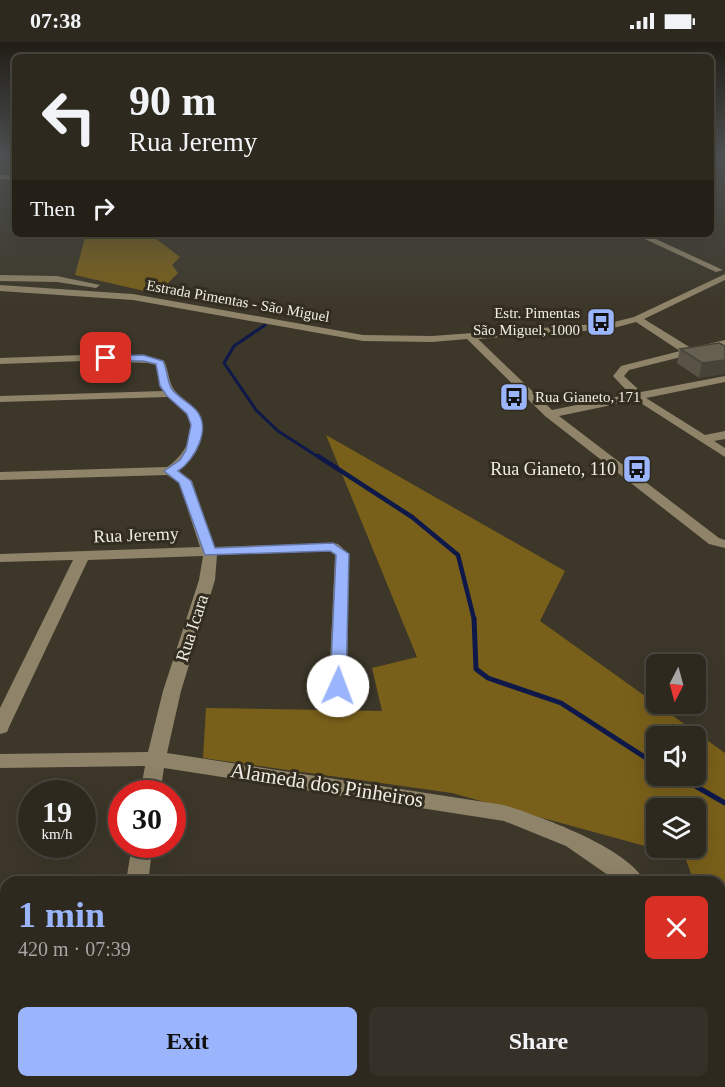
<!DOCTYPE html>
<meta charset="utf-8">
<style>
:root{--surface:#2d291f;--page:#353128;--text:#f1f3f6;--muted:#a7a6a4;--line:#48453d;--accent:#9bb5fd}
body{margin:0;font-family:"Times New Roman",serif;background:var(--page);color:var(--text);height:100vh;display:flex;flex-direction:column;font-size:22px;white-space:nowrap}
*{box-sizing:border-box;margin:0}
p{font-size:20px;color:var(--muted)}
.icon{flex:none;width:33px;height:33px;fill:none;stroke:currentColor;stroke-width:2;stroke-linecap:round;stroke-linejoin:round}
.map{position:relative;flex:1;overflow:hidden}
.sheet{position:absolute;left:0px;top:834px;width:726px;height:212px;display:flex;flex-direction:column;background:var(--surface);border-radius:18px 18px 0 0;box-shadow:0 6px 24px #0002,0 0 0 2px var(--line)}
.sheet>*{flex:none}
.guide{position:absolute;left:12px;top:12px;width:702px;height:183px;border-radius:9px;box-shadow:0 6px 24px #0002,0 0 0 2px var(--line);background:#2d291f;color:var(--text);overflow:hidden}
.needle{width:39px;rotate:186deg}
.controls{position:absolute;left:646px;top:612px;display:grid;gap:12px}
.controls a{display:grid;place-items:center;width:60px;height:60px;border-radius:9px;background:var(--surface);box-shadow:0 6px 24px #0002,0 0 0 2px var(--line);font-size:30px}
.speed{position:absolute;left:18px;top:738px;display:flex;gap:12px;font-size:30px;font-weight:700;text-align:center}
.speed>*{display:grid;place-content:center;width:78px;height:78px;border-radius:50%;background:var(--surface);box-shadow:0 6px 24px #0002,0 0 0 2px var(--line);line-height:1}
.speed small{font-size:15px;font-weight:400}
.speed .limit{border:9px solid #d22;background:#fff;color:#111}
.pin{position:absolute;display:grid;place-items:center;width:51px;height:51px;color:#fff;margin:-26px;border-radius:12px;box-shadow:0 3px 9px #0006}
.me{position:absolute;width:66px;margin:-33px;rotate:2deg;stroke-linejoin:round;filter:drop-shadow(0 0 4px #0008)}
.turn{display:flex;align-items:center;gap:21px;height:126px;padding:0 18px;font-size:27px}
.turn .icon{width:78px;height:78px;stroke-width:2.5}
.turn b{display:block;font-size:42px;line-height:51px}
.then{display:flex;align-items:center;height:57px;padding:0 18px;background:#0003;gap:12px;font-size:22px}
.round{display:grid;place-items:center;flex:none;width:63px;height:63px;border-radius:9px;background:var(--page)}
.headline{display:flex;align-items:center;justify-content:space-between;height:102px;padding:0 18px}
h1{font-size:36px;font-weight:800;line-height:45px;color:var(--accent)}
.cta{display:flex;gap:12px;margin-top:auto;padding:12px 18px}
.cta a{flex:1;height:69px;border-radius:9px;background:var(--accent);color:#111;font-size:24px;font-weight:800;line-height:69px;text-align:center}
.cta a+a{background:var(--page);color:var(--text)}
.status{display:flex;justify-content:space-between;align-items:center;height:42px;padding:0 30px;background:var(--surface);direction:ltr}
.status svg{height:16px;fill:currentColor}
.map>svg:first-child{display:block}
.forest{fill:#79601a;fill-rule:evenodd}
.lines{fill:none;stroke-linecap:round;stroke-linejoin:round}
.stream-far2{stroke:#0e194a;stroke-width:3}
.stream-far1{stroke:#0e194a;stroke-width:4.5}
.stream{stroke:#0e194a;stroke-width:5}
.minor{fill:#8f8469;fill-rule:evenodd}
.wall{fill:#585345}
.shaded-wall{fill:#474338}
.building{fill:#666050;stroke:#474338;stroke-width:1.5}
.route{fill:#9bb5fd;stroke:#6576a4;stroke-width:1.5}
.labels{text-anchor:middle;stroke-width:6;stroke-linejoin:round;paint-order:stroke}
.far-street-label{font-size:15px;fill:#f1ede4;stroke:#322d1f}
.far-poi-label{font-size:15px;fill:#f1ede4;stroke:#322d1f;text-anchor:end}
.poi-label{font-size:18px;fill:#f1ede4;stroke:#322d1f;text-anchor:end}
.street-label{font-size:18px;fill:#f1ede4;stroke:#322d1f}
.near-street-label{font-size:21px;fill:#f1ede4;stroke:#322d1f}
</style>
<div class="status"><b>07:38</b><svg viewBox="0 0 49 12"><path d="M0 12V9h3v3zM5 12V6h3v6zM10 12V3h3v9zM15 12V0h3v12zM26 1h20v11H26zM47 4h2v5h-2z"/></svg></div>
<div class="map">
<svg width="725" height="1045" viewBox="0 0 725 1045">
<rect width="100%" height="100%" fill="#3c3729"/>
<path class="forest" d="M86,192h64l30,23 -8,8 6,8 -11,11 7,9 -8,3 -91,-21z
M326,393l239,136 -25,50 185,132v216l-5,-14v-73h-26l-9,-25 -233,-64 -249,-35 3,-50 176,3 -10,-43 45,-11zM657,694h39v40h-39zM657,766h39v40h-39z"/>
<g class="lines">
<path class="stream-far2" d="M265,283l-31,21 -10,17 32,47 22,21 42,27"/>
<path class="stream-far1" d="M318,414l94,61 46,38 16,64"/>
<path class="stream" d="M474,576l2,51 12,9 73,25 96,62
M678,734l47,27"/>
<path class="minor" d="M0,133h15v4h-15z
M634,192h11l78,36 -7,2z
M725,232v6l-81,39 47,29 34,-8v6l-96,24 -5,6 17,16 84,-16v6l-79,16 59,37 20,-4v8l-11,2 11,7v9l-89,-57 -77,16 160,122 6,2v8l-16,-4 -164,-128 -78,-77 -35,3 -69,-1 -230,-41 -133,-9v-6l133,9 230,41 69,1 178,-13 24,-6zM636,280l44,29 -59,15 -8,10 17,18 -78,16 -74,-71 132,-10z
M0,233l57,1 43,9 -4,3 -39,-6 -57,-1z
M109,312l40,3 15,4c5,9 4,21 11,30 5,6 12,10 18,16 19,20 5,49 -14,64l13,10 22,66 119,-4 5,1 11,10 -2,132 -3,4h-12l-3,-4 6,-131 -5,-4 -113,4 -2,25 -34,111 -14,62 337,52c35,11 125,43 141,77h-27l-52,-36 -62,-25 -340,-53 -4,26h-20l5,-28 -145,2v-14l148,-2 15,-61 36,-111 4,-24 -115,4 -79,167 -2,5 -7,2v-26l73,-148 -73,2v-8l200,-7 -21,-64 -12,-8 -167,5v-8l167,-5c16,-10 32,-35 19,-53 -4,-7 -12,-11 -18,-17l-168,5v-6l164,-5 -8,-26 -8,-2 -64,-2 -84,3v-6z
M132,802h21l-5,38h-22z
M720,987l5,2v35l-5,-2z
M104,1040h26l-1,5h-26z"/>
</g>
<path class="wall" d="M719,301l-20,35 -22,-15 3,-14z"/>
<path class="shaded-wall" d="M725,318v14l-26,4 3,-15z"/>
<path class="building" d="M719,301l6,3v14l-23,3 -22,-14z"/>
<linearGradient id="sky" x2="0" y2="1"><stop stop-color="#211e17"/><stop offset="0.44" stop-color="#505354"/><stop offset="1" stop-color="#505354" stop-opacity="0"/></linearGradient>
<rect width="725" height="259" fill="url(#sky)"/>
<path class="route" d="M143,313l20,6c4,8 4,18 8,27 6,9 18,14 25,22 16,18 -1,50 -18,61l13,10 24,67 118,-5 16,11 -3,132 -2,4h-11l-3,-4 6,-131 -6,-4 -125,4 -26,-72 -15,-12 16,-11 6,-10 5,-25 -4,-11 -20,-18 -7,-10 -4,-22 -13,-3h-37l-4,-3 4,-2z"/>
<defs>
<g id="bus-square" transform="scale(1.5)"><rect x="-9" y="-9" width="18" height="18" rx="4" fill="#9bb5fd" stroke="#322d1f"/><path d="M-5-6H5V4H4V6H2V4H-2V6H-4V4H-5ZM-3.5-4V0h7V-4ZM-3.5 1.2v1.5H-2V1.2ZM2 1.2v1.5H3.5V1.2Z" fill="#111"/></g>
</defs>
<g fill-rule="evenodd">
<use href="#bus-square" x="601" y="280"/>
<use href="#bus-square" x="514" y="355"/>
<use href="#bus-square" x="637" y="427"/>
</g>
<g class="labels">
<g class="far-street-label">
<text transform="translate(238 259) rotate(10)" y="5">Estrada Pimentas - São Miguel</text>
</g>
<g class="far-poi-label">
<text x="580" y="276">Estr. Pimentas<tspan x="580" dy="17">São Miguel, 1000</tspan></text>
<text x="535" y="360" text-anchor="start">Rua Gianeto, 171</text>
</g>
<g class="poi-label">
<text x="616" y="433">Rua Gianeto, 110</text>
</g>
<g class="street-label">
<text transform="translate(136 493) rotate(-2)" y="6">Rua Jeremy</text>
<text transform="translate(192 586) rotate(-72)" y="6">Rua Icara</text>
</g>
<g class="near-street-label">
<text transform="translate(327 743) rotate(9)" y="7">Alameda dos Pinheiros</text>
</g>
</g>
</svg>
<div class="controls">
<a><svg class="needle" viewBox="-14 -14 28 28"><path d="M0-13l5 13h-10z" fill="#e53935"/><path d="M0 13l5-13h-10z" fill="#a7a6a4"/></svg></a>
<a><svg class="icon" aria-label="sound" viewBox="0 0 24 24"><path d="M4 9h4l5-4v14l-5-4H4zM17 9q2 3 0 6"/></svg></a>
<a><svg class="icon" aria-label="layers" viewBox="0 0 24 24"><path d="M12 4l9 5-9 5-9-5zM3 14l9 5 9-5"/></svg></a>
</div>
<div class="speed"><div>19<small>km/h</small></div><div class="limit">30</div></div>
<div class="pin" style="left:106px;top:316px;background:#d93025"><svg class="icon" aria-label="arrive" viewBox="0 0 24 24"><path d="M6 21V4h12l-3 4 3 4H6"/></svg></div>
<svg class="me" style="left:338px;top:644px" viewBox="-20 -20 40 40"><circle r="19" fill="#fff"/><path d="M0-13L10 11 0 6-10 11z" fill="#9bb5fd"/></svg>
<div class="guide">
<div class="turn"><svg class="icon" aria-label="left" viewBox="0 0 24 24"><path d="M17 20v-9H6M10 6l-5 5 5 5"/></svg><div><b>90 m</b>Rua Jeremy</div></div>
<div class="then">Then<svg class="icon" aria-label="right" viewBox="0 0 24 24"><path d="M7 20v-9h11M14 6l5 5-5 5"/></svg></div>
</div>
<section class="sheet">
<div class="headline"><div><h1>1 min</h1><p>420 m · 07:39</p></div><a class="round" style="background:#d93025;color:#fff"><svg class="icon" aria-label="close" viewBox="0 0 24 24"><path d="M6 6l12 12M18 6L6 18"/></svg></a></div>
<div class="cta"><a>Exit</a><a>Share</a></div>
</section>
</div>
